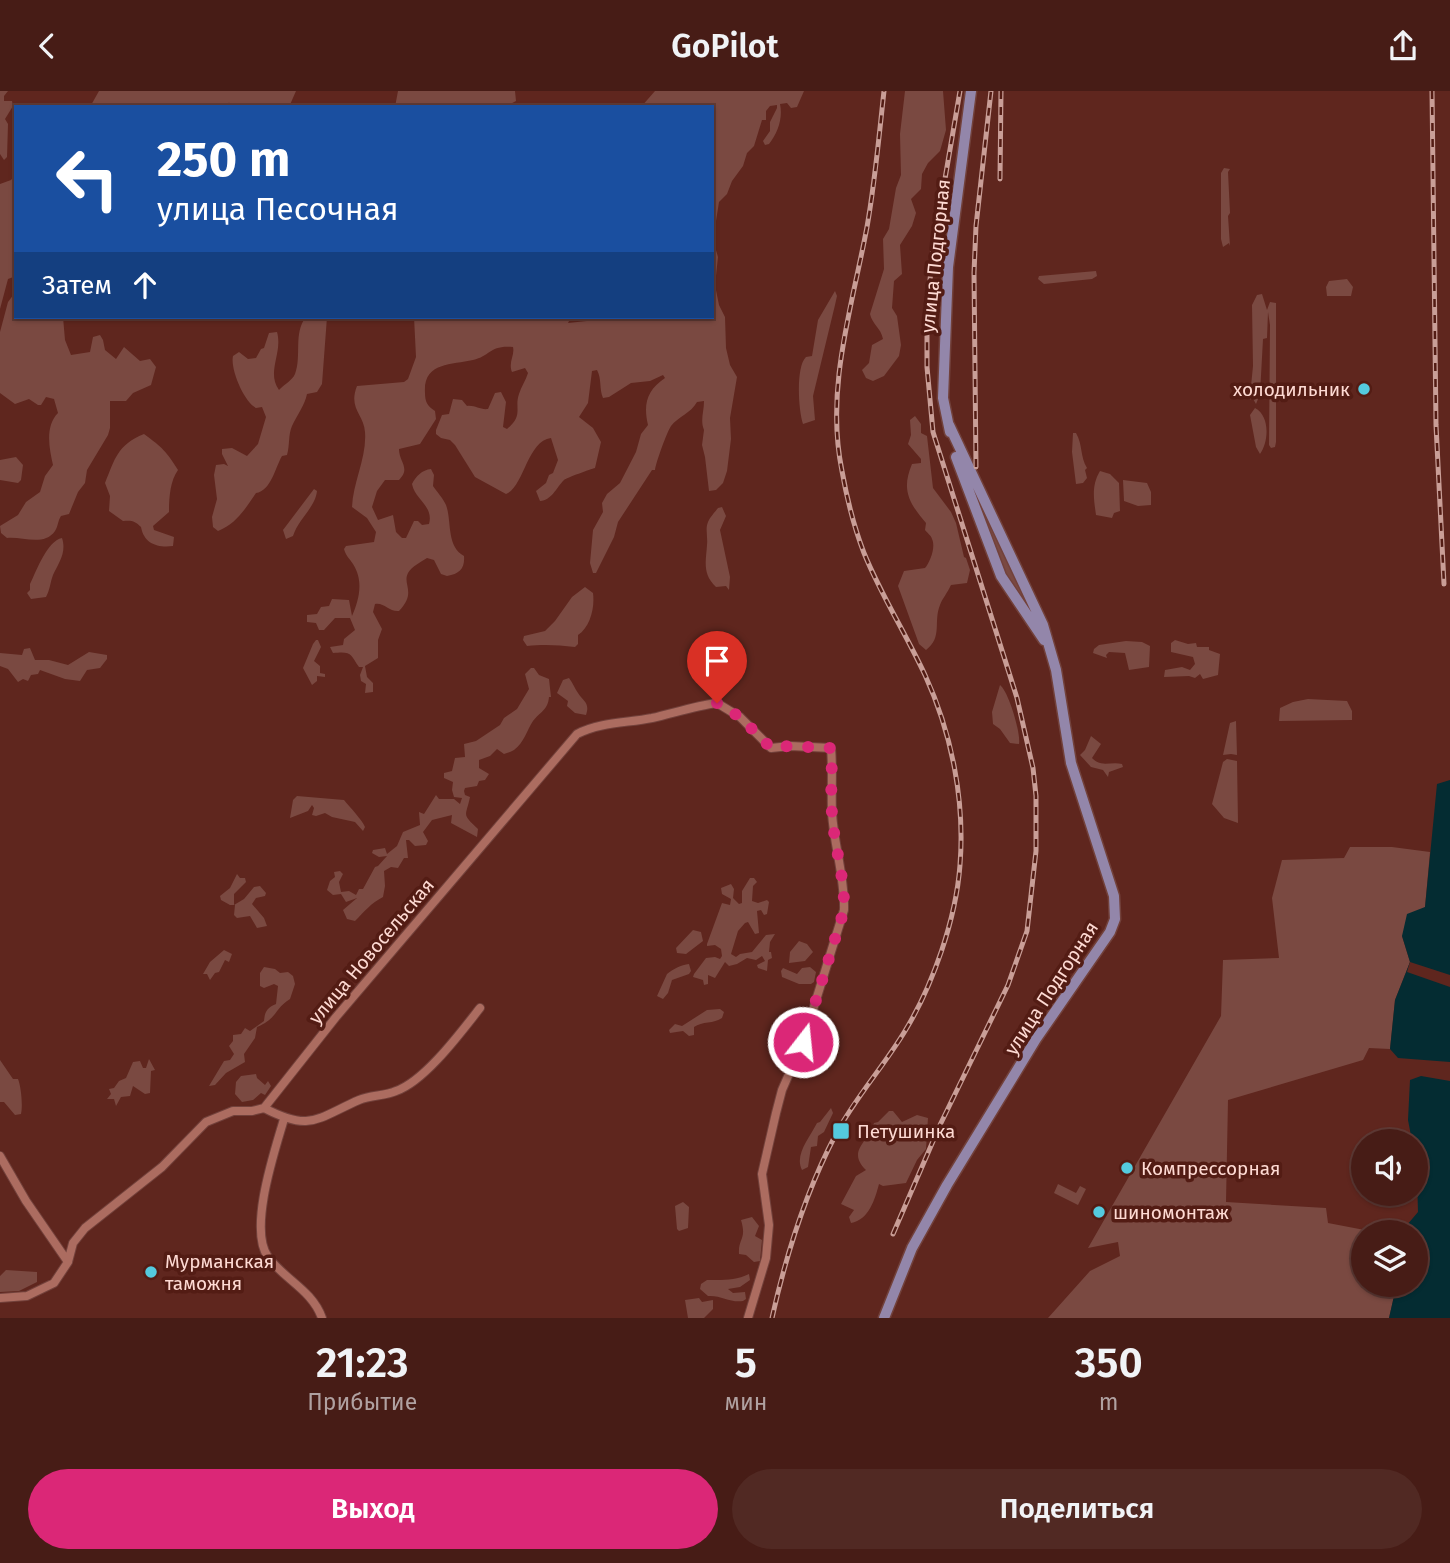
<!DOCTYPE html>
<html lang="ru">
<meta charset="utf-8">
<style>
:root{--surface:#471c16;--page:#512923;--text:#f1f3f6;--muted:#b0a1a1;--line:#5f3a35;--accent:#db2777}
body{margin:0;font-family:"Fira Sans",sans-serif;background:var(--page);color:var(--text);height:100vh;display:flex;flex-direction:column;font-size:26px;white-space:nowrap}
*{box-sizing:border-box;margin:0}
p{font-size:23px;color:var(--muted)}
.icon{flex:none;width:38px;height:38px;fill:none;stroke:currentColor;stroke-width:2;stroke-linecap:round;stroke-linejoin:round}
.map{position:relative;height:1227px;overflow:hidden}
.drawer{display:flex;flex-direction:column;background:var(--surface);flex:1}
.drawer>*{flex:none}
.guide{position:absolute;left:14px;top:14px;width:700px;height:214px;border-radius:0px;box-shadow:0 2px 5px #0004,0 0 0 2px var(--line);background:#1a4fa0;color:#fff;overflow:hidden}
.buttons{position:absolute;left:1351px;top:1038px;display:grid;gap:14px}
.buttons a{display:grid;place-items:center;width:77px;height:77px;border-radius:50%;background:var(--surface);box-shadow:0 2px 5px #0004,0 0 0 2px var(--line);font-size:35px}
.pin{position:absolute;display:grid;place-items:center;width:60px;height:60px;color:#fff;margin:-72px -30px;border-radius:50% 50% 50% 0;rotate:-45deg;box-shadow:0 0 7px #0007}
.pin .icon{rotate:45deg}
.me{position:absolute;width:77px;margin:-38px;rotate:16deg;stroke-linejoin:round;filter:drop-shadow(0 0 5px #0008)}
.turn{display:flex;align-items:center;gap:24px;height:147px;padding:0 28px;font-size:32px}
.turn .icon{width:91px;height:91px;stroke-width:2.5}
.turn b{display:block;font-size:49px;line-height:60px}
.then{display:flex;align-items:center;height:66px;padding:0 28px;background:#0003;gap:14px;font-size:26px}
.eta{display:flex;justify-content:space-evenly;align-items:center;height:119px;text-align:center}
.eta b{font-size:42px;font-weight:600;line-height:49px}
.cta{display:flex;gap:14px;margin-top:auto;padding:14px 28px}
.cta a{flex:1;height:80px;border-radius:42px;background:var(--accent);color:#fff;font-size:28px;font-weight:600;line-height:80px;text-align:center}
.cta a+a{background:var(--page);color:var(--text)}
header{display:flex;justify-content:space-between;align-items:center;height:91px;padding:0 28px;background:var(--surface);font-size:32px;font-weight:600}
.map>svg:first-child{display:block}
.green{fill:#7a4941}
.water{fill:#042c32}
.pier{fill:#5f261e}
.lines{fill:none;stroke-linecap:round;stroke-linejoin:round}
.minor-casing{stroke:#72413b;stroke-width:10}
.major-casing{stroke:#72413b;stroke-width:13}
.minor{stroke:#ac6c60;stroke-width:8}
.major{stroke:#9386aa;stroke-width:10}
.rail-casing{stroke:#c99e97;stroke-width:5}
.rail{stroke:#531c14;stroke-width:2.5;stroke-dasharray:8;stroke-linecap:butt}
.route{stroke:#db2777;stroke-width:12;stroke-dasharray:0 21.6}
.poi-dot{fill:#54cade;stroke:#531c14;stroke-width:2.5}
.labels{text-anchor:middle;stroke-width:7;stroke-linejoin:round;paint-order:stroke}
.street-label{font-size:19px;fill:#fedad3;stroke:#531c14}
.poi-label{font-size:19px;fill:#fedad3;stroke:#531c14;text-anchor:start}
</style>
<header><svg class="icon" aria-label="back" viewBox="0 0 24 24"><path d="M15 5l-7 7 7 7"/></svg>GoPilot<svg class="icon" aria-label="share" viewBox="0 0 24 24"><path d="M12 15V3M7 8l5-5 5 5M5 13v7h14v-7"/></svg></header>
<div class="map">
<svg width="1450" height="1227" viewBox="0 0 1450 1227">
<rect width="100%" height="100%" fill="#5f261e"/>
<path class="green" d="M0,0h8l-4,5v5h8l1,5 -8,13 3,5 -1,33 -3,3 -4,-6z
M99,0h197l-7,16h-59l-1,-5 -1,5h-138z
M398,0h117l1,10 -11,6h-110z
M655,0h149l-7,16 -6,1 -4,-5 -7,1c3,14 -2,29 -11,40l-4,1 -2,-4 7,-10v-9l7,-14v-3l-7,1 -4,5v9h-4l-8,26 -7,7 -4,13 -11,15 -5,13 -8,8 -6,38 5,17 -3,28 4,20 6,12 1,31 4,17 7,12 -7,41 1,21 -4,32 -4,12 -7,7 -7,1 -4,-34 -3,-12 2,-15c-4,-10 0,-18 0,-29l-7,1c-6,11 -19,15 -26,24 -4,6 -15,36 -16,44h-3l-34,52 -4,15 -18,36h-3l-3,-10 3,-33 10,-18 -1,-9 5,-9 13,-11 16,-31 5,-18 7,-9c-5,-21 -1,-35 17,-47l-2,-3 -13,6 -19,2 -22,14 -6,1c-4,-9 -1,-19 -6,-28l-5,1 -4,32 -9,14 14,11 8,14 -6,26c-4,1 -29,10 -31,12 -8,8 -12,20 -24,21l-4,-10 10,-8 3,-8 4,-2 5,-13 -7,-22c-24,3 -27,49 -45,56l-31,-17 -20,-32 -5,-5 -9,-2 -5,-4v-4l6,-15 7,-1 4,-15 9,1 5,6c8,-1 13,4 21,3l7,-16 6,-1 5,10 -3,25 4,2c17,-14 7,-21 12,-35 2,-7 7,-14 9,-21l-3,-5 -13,4c-4,-10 3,-16 1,-25 -24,-2 -22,9 -40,13 -22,5 -50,2 -48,33 0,8 2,13 10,18l1,8 -16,25 -21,5c0,13 12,19 0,31h-14l-8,11 -5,16 6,13 15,-5 3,17 6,6h4l8,-17h4l4,4 7,-1c5,-18 -14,-24 -17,-40 4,-8 10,-14 19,-15l3,6 -1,11c4,6 10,12 13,19 6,16 0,41 18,51 1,12 -4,18 -17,20l-6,-2 -7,-14 -7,-2c-6,4 -15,8 -19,15 -6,12 9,19 -9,38 -10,1 -15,-9 -24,-7l-2,8 9,17 -4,11v18l-13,8 2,11 6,6v9l-8,1 1,-9 -5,-3 -1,-6 3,-8h-4c-9,-13 -7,-16 -26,-14l-3,-6 13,-2 1,-6 11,-9 -5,-12h-15l-11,12h-5l-3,-7 -9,-1v-7l10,-1 4,-7 8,-1 3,-7 17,1 3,16c7,-16 12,-35 1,-52 -4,-6 -7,-8 -9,-15l2,-3 28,-4 2,-10 -9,-14 -15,-11c1,-25 15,-50 13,-75 -1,-18 -17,-23 -8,-46l47,-4 4,-3 8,-22 -2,-40h157l-3,6 28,-3 1,-3h115v-210h-71z
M905,0h38l3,39 -6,21 -12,12 -6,11 -1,15 -10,10 5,14 -4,13 -12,19 2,29 -8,7 -2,27 5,8 4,29 -2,11 -15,20 -11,5 -7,-3 -4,-8 7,-7 3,-18 11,-6c-2,-11 -11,-15 -13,-25l14,-45 -1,-30 6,-10 7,-41 5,-13 -1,-41z
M1224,77l6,1 -2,3 2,41 -2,3 2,30 -1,-3 -6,4 -2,-8v-66z
M16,83v102l-8,3 -8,30v-125l11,-4z
M1096,180l1,5 -5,3 -48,5 -6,-5 1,-3z
M1347,188l6,8 -2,9h-24l-1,-9 3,-6z
M16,191v35h47l2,23 6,15 19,-3 3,-15 7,-2 3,5 2,10 11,9 8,-12 16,14 10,-2 6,8 -5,18 -18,8 -7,8h-16v27l-2,7 -21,35 -2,13 -7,9 -9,22 -8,2c-3,4 -3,11 -6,15 -11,16 -34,5 -48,7l-6,-5 -1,-7 18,-11 8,-13 14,-10 5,-16 8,-11c-4,-17 -8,-39 5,-52l-4,-14 -8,-2 -5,8h-3l-9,-6 -14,5 -15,-11v-61l8,-30 6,-8z
M835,200l2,5 -2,9 -22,91 2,24 -12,4c-5,-15 -7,-58 3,-67l6,-1 6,-36z
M1262,203l5,16 3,-8 6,1v139l-1,5 -4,1 -2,-3 1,-120 -2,-13 -1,26 -4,1 -3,55 -4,10 -4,-7 -2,3v-4l3,-30 -1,-61 5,-10z
M306,226h21l-5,67 -5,8 -10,2c-2,11 -10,21 -15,32 -4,9 -2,19 -5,29l-5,1c-7,12 -11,35 -26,37 -10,15 -20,31 -38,38l-5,-4 -1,-10 5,-18 -3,-24 2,-10 8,-1 4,2 -6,-12v-5l10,-1 15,8 11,-12 8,-27 -4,-10 -6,1c-12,-6 -26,-39 -23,-52l6,-4 9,7 8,-1 5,-9 3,-1 5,-15 8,-1c6,21 -11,40 2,58 5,-6 13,-9 16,-16 7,-18 -2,-41 11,-57z
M1255,317c15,8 14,33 5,46l-4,-7 -6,-32z
M915,325l6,8v9l6,3 6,52 18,24 5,11 8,34 2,1 4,12 -3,13 -16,2c-3,7 -9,14 -11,20 -7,17 3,32 -14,45l-7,-6 -21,-58 6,-15 21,-3c5,-6 11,-21 7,-29 -1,-4 -5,-6 -7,-9l1,-7c-17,-20 -25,-33 -14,-59l9,-1v-4l-13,-15 3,-9 -1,-15z
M1073,342h3c7,12 4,24 11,35l-2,2 2,8 -4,5 -7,1 -4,-32z
M144,343c19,14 22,17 34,36 -8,11 -9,28 -9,42l-16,14 1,4 20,7 -1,9c-15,2 -29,-2 -32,-19 -6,-6 -9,-7 -18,-6l-14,-10 1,-15 -5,-13c10,-24 12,-38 39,-49z
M16,366l7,8 -2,15 -3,3 -18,-3v-20z
M1100,380l10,3 9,9 1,28 -6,2 -2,5 -16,-3c-2,-15 -5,-29 4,-44z
M1123,389l24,3 4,9v13l-13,1 -14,-5z
M314,398l3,2c-2,17 -18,27 -24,45l-7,3 -3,-9z
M722,416l4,9 -6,14 10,47 -1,13 -3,-4 -10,1c-14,-13 -10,-26 -9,-42 1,-8 -2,-16 1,-23 2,-5 7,-10 10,-14z
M983,420l58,118 -39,-61z
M62,447c5,15 -4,26 -9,37 -3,8 -3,15 -7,22l-15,2 -4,-6 3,-3v-6c7,-14 17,-43 32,-46z
M585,496l8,6c2,15 -3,34 -15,42v9l-3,3c-17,-2 -31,-3 -48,-1l-4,-6 1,-4 21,-5 10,-10 17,-24z
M316,549h2l3,7 -7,14 6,5v7l5,1v3l-8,-1v5l-5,4 -9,-17 10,-24z
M1175,549l13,4 8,-1 1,4h12v3l11,4 -2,21 -15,4 -3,-5 -5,4 -6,-2 -25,1 1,-7 17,-3 8,3 5,-6 -2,-7 -22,-5v-9z
M1126,550l16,1 8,4 -1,21 -20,3 -4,-17 -16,-1 -3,3 1,3 -14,-5 1,-4 5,-4z
M30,557l5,12h14l19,5 21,-13 18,3v4l-7,9 -13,2 -7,11 -15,-2 -25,-9 -2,4 -7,1 -3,6 -5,-2 -5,3 -10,-13 -8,-3v-13l22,2 2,-6z
M531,577h3l5,7 10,4 2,18h-2c-1,13 -9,15 -16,24 -6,9 -9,22 -19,29 -3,2 -7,3 -10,4l-7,-5 -7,7 -11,4v8l10,6 -4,6 -6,1 -2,5 -12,2 -1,3 1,4 5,2c-4,20 -9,16 8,32l-1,8 -26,-14 1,-8 -20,5 -9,12 5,9 -2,4 -11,1 -6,-6h-3l2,18h-4l-6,10 -7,-1 -7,4 1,15 -2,11c-12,6 -19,15 -28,24l-8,-2 -4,-9 14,-12 -11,4 -5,-8 -8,1 -6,-5 3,-9 5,-4 -1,-5 6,-1 3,3 -4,8 2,10 8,-1 7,4 3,-6h4l12,-22 3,-1 9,-10 -8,1 -7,-4 1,-3 12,-2 2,6 10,-8 6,-14 17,-7 -1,-13 5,2 12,-19 3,4h15l6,5 2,-6 -8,-1 -2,-7 1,-8 -9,-4v-5l8,-2 3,-13 10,-1 -1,-13 12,-3 24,-16 4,-7 13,-9 12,-20 -4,-15z
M569,587c4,5 6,11 9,15 6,9 12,10 8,22l-11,-2 -8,-7 1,-5 -11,-8 6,-13z
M1000,594c9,7 21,49 19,59l-9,-1 -10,-14 -7,-5 -1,-12z
M1308,608l39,2 5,10v9l-73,1 1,-13 13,-6z
M1236,630l1,34 -6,-1 -8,1 7,-32z
M1091,645l10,8 -9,14c9,10 19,3 30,6l1,3 -14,5 -1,5 -5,-7 -12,-3 -11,-12 5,-5z
M1227,668l10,2 1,62 -14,-5 -12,-14 11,-42z
M297,705l47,4c5,6 19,21 21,27l-2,4 -8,-9 -23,-5 -7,-4 -9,3 -4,-1 2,-7 -2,-3 -4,6 -18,7 3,-18z
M1350,756h42l38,5 -5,55 -23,29 8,26 -15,38 -5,49 -21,-1 -6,12 -135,40 -2,102 100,6 2,15 47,9h-12v53h24l7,11 -5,22h-341l42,-47 30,-15 -2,-14 -30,6 133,-232 2,-56 56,-2 -7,-60 10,-38 62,-2z
M237,783l3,4h5l1,4 -12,12v11l10,-6 10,-12 6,-1 6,7 -1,3 -9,2 -4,6 12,14 3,8 -10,2 -7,-12 -13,2 -3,-3 1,-10h-5l-9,-5 -1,-4 10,-8z
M750,787h4l3,4 -4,4 -1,15 6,2 9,-3 2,2 -2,12 -3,1 -3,-5 -4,1 2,22 -4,1 -7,-12 -3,1 -7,8 -7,23 5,3 4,-3 12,-2 14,-17 9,-1 -5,8 -1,10h2l1,6 -4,2 -1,11 -9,-3 -1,-3 8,-4 -3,-5 -6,4 -9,-2 -10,6 -8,2 -4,-4 -10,16 -7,-3v9l-4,1 -1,-5 -10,-3 1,-3 12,-16 9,-1 5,2 2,-3 -1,-7 -6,-4 -8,1v-2l15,-41 8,2 1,-6 -9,-5 -1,-6 10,-4 3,5 -1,9 6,6 3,-1v-12z
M693,839l8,2 2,9 -17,13 -9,-1 -1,-5z
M799,850l8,3 6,8 -8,9 -16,2 1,-11z
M224,859l8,4 -3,8 -4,-2 -6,12 -4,1 -5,7 -3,-6h-4l7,-12z
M689,873l2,7 -2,3 -17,6 -4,13 -5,6 -6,-3 10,-22c6,-5 14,-9 22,-10z
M264,876l11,2 5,4 8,-1 5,4 2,8 -5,15c-16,10 -12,19 -33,28l-2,11 -11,16 1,8 -19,11 -11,12 -6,1 15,-25 6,-1 4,-6 -5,-8 4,-5v-6l8,-1 4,-6 5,3 14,-10c1,-10 3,-13 12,-17l2,-18 -4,-2 -10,4 -4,-2v-13z
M810,876l6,5 -2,10 -3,2h-12l-17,-7 -1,-6 2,-3 14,6 5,-6z
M720,918l4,3 -2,6c-8,6 -20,3 -28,9v8l-5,1 -6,-5 -13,2 -1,-3 6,-6 7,2 25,-16z
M149,968l6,11 -4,1 -1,22 -5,1 -12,-8 -3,10 -9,1 -5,9 -2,-7h-7l4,-5 -2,-5 5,-1 5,-7 7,-3 7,-16 7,-1 3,7h3z
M0,969l13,19h5c3,7 5,27 3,35l-6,1 -11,-13h-4z
M256,983l1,4 8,7 3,-4 3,5 -6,9 -4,-2 -8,7 -11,2 -7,-8 1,-12 5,-6z
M831,1017l2,5 -9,19 -6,4 -1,10 -6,1 -3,20 -6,3c-8,-15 8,-33 15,-47l3,-1z
M889,1020h4l9,11 15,-7 11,3 -2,31 -9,11 -11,23 -23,3 -4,-2c-4,15 -10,36 -28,39l-2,-6 5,-7 -13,-6 15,-28 10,-6c-19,-19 1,-26 8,-47l4,-1z
M1058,1093l18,9 4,-7 6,3 -8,16 -24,-12z
M683,1111l6,5 -1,21 -9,3 -2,-2 -2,-23z
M752,1126l7,9 -4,10 7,4 -2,21 -6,1 -8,-7 -7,-1c-1,-16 8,-14 2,-34z
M6,1179l31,2v10l-18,9 -19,1v-16z
M749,1183l1,6 -10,7 -12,2 5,4 12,-1 1,7 -3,2c-13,2 -22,-6 -35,-5l-8,-7 1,-5 6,-4c15,0 28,1 42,-6z
M699,1207l3,4 11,-2v9l-9,9h-16l-3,-18z"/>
<path class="water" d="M1450,689v282l-52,-4 -8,-9 5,-49 15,-38 -8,-26 5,-22 18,-7 12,-123z
M1421,985l29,5v237h-61l5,-22 -7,-11h29v-53h-15l17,-20 -2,-71h-4l-4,-21 2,-40z"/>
<path class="pier" d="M1410,871l40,13v12l-43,-15z"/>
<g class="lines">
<g class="minor-casing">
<path id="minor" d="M264,1017c46,24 52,11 95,-8 12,-5 26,-4 37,-9 29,-10 65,-59 84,-83
M284,1028c-9,31 -36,110 -16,138 17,23 44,33 54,61
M0,1065l26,45 42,61
M0,1207l27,-2 27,-13 14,-21 5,-19 12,-15 77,-61 44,-45 27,-11h19l12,-3 72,-91 241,-283c23,-12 50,-11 75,-16 22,-5 43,-12 65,-15l23,14 31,31 19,-2 41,2c2,21 0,43 1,65 2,33 13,64 12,97l-41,132 -21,48 -6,23 -14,61 7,51 -3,33 -18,60"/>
</g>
<g class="major-casing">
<path id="major" d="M950,341l-7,-34 5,-131 23,-176
M956,366l45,119 43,64
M884,1227l28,-70 35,-63 89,-146 74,-107 5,-13 -1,-23 -43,-133 -15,-93 -13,-45 -94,-200"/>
</g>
<use href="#minor" class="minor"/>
<use href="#major" class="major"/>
<g class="rail-casing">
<path id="rail" d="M1432,0l4,334 8,159
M1000,88l1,-88
M976,376l-2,-194 2,-47 15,-135
M893,1143l47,-109 68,-140 19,-54 9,-80v-55l-3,-28 -16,-70 -84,-266 -6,-65v-56l6,-62 27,-158
M772,1227c14,-63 34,-127 64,-184 19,-36 48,-68 69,-103 28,-46 51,-112 55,-166 5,-64 -8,-131 -35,-190 -19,-41 -44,-80 -61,-122 -10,-26 -17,-54 -22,-82 -17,-82 10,-164 25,-244 8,-45 12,-91 17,-136"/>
</g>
<use href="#rail" class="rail"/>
</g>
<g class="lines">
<path class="route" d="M717,612l23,14 31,31 19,-2 41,2c2,21 -1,43 1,65 2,33 13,64 12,97l-41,132"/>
</g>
<g class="poi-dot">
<circle cx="1364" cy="298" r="7"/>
<rect x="832" y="1031" width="18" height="18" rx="3.5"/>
<circle cx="1127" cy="1077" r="7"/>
<circle cx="1099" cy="1121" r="7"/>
<circle cx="151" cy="1181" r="7"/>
</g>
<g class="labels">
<g class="street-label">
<text transform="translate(935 165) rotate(-84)" y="7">улица Подгорная</text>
<text transform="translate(371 860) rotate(-50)" y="7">улица Новосельская</text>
<text transform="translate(1051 897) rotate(-57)" y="7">улица Подгорная</text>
</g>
<g class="poi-label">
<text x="1350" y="305" text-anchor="end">холодильник</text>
<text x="857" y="1047">Петушинка</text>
<text x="1141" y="1084">Компрессорная</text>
<text x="1113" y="1128">шиномонтаж</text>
<text x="165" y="1177">Мурманская<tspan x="165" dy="22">таможня</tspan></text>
</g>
</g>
</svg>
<div class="buttons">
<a><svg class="icon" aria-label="sound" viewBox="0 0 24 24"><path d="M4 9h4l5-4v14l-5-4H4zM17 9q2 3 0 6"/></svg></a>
<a><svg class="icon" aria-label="layers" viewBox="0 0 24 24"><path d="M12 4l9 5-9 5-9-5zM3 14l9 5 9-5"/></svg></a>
</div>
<div class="pin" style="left:717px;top:612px;background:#d93025"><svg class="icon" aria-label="arrive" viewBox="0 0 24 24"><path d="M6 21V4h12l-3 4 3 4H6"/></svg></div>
<svg class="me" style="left:803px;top:951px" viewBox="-20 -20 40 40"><circle r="17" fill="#db2777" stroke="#fff" stroke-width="3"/><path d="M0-11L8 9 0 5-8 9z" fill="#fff"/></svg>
<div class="guide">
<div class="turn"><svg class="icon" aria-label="left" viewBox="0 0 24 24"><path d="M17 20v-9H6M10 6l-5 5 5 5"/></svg><div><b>250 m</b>улица Песочная</div></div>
<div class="then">Затем<svg class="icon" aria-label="ahead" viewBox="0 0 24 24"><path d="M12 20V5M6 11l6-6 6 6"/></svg></div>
</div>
</div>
<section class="drawer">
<div class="eta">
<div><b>21:23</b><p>Прибытие</p></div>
<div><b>5</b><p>мин</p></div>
<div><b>350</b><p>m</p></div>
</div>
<div class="cta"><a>Выход</a><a>Поделиться</a></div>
</section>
